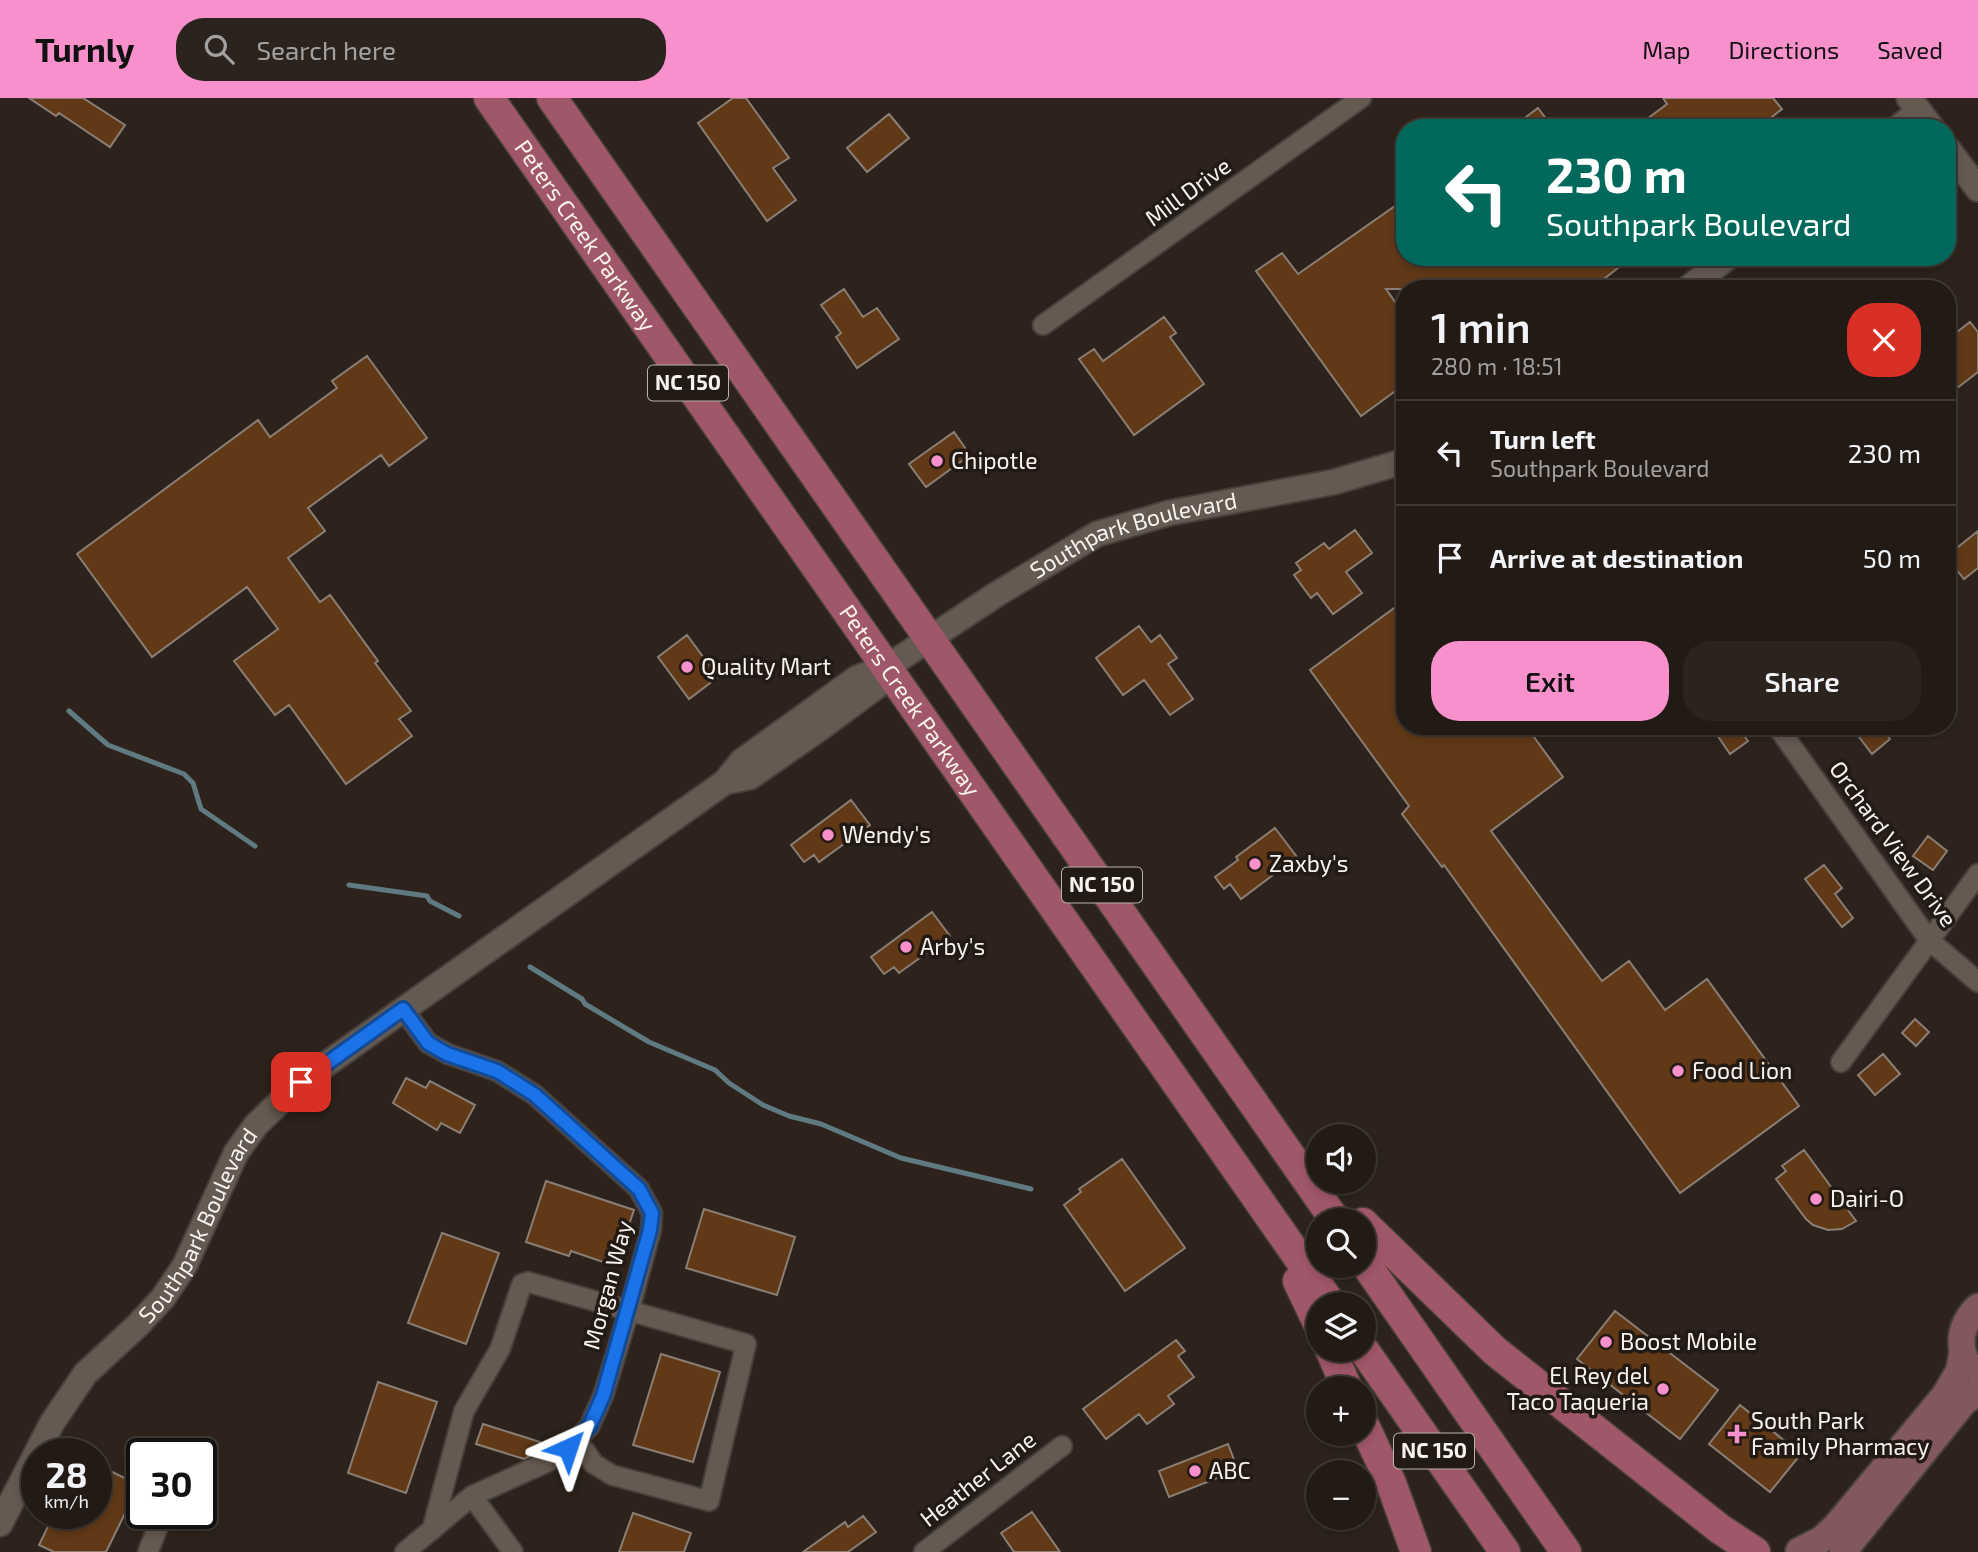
<!DOCTYPE html>
<meta charset="utf-8">
<style>
:root{--surface:#221a15;--page:#2a231e;--text:#f1f3f6;--muted:#a2a1a0;--line:#3f3834;--accent:#f890cb}
body{margin:0;font-family:"Exo 2",sans-serif;background:var(--page);color:var(--text);height:100vh;display:flex;flex-direction:column;font-size:26px;white-space:nowrap}
*{box-sizing:border-box;margin:0}
p{font-size:23px;color:var(--muted)}
.icon{flex:none;width:38px;height:38px;fill:none;stroke:currentColor;stroke-width:2;stroke-linecap:round;stroke-linejoin:round}
.map{position:relative;flex:1;overflow:hidden}
.sheet{position:absolute;left:1396px;top:182px;width:560px;height:455px;display:flex;flex-direction:column;background:var(--surface);border-radius:28px;box-shadow:0 4px 10px #0003,0 0 0 2px var(--line)}
.sheet>*{flex:none}
.top-card{position:absolute;left:1396px;top:21px;width:560px;height:147px;border-radius:28px;box-shadow:0 4px 10px #0003,0 0 0 2px var(--line);background:#00695c;color:#fff;overflow:hidden}
.controls{position:absolute;left:1306px;top:1026px;display:grid;gap:14px}
.controls a{display:grid;place-items:center;width:70px;height:70px;border-radius:50%;background:var(--surface);box-shadow:0 4px 10px #0003,0 0 0 2px var(--line);font-size:35px}
.speed{position:absolute;left:21px;top:1340px;display:flex;gap:14px;font-size:35px;font-weight:700;text-align:center}
.speed>*{display:grid;place-content:center;width:91px;height:91px;border-radius:50%;background:var(--surface);box-shadow:0 4px 10px #0003,0 0 0 2px var(--line);line-height:1}
.speed small{font-size:18px;font-weight:400}
.speed .limit{border:4px solid #111;border-radius:10px;background:#fff;color:#111}
.pin{position:absolute;display:grid;place-items:center;width:60px;height:60px;color:#fff;margin:-30px;border-radius:14px;box-shadow:0 4px 10px #0006}
.me{position:absolute;width:77px;margin:-38px;rotate:42deg;stroke-linejoin:round;filter:drop-shadow(0 0 5px #0008)}
.turn{display:flex;align-items:center;gap:24px;height:147px;padding:0 35px;font-size:32px}
.turn .icon{width:91px;height:91px;stroke-width:2.5}
.turn b{display:block;font-size:49px;line-height:60px}
.round{display:grid;place-items:center;flex:none;width:74px;height:74px;border-radius:28px;background:var(--page)}
.overview{display:flex;align-items:center;justify-content:space-between;height:119px;padding:0 35px}
h1{font-size:42px;font-weight:600;line-height:52px}
.action{display:flex;gap:14px;margin-top:auto;padding:14px 35px}
.action a{flex:1;height:80px;border-radius:28px;background:var(--accent);color:#111;font-size:28px;font-weight:600;line-height:80px;text-align:center}
.action a+a{background:var(--page);color:var(--text)}
ul{padding:0;list-style:none}
li{display:flex;align-items:center;gap:21px;height:105px;padding:0 35px;border-top:2px solid var(--line)}
li div{flex:1}
li b{display:block;font-size:26px}
li em{font-style:normal}
header{display:flex;align-items:center;gap:42px;box-sizing:border-box;height:98px;padding:0 35px;background:var(--accent);color:#111}
header strong{font-size:33px}
nav{display:flex;gap:38px;margin-inline-start:auto;font-size:24px}
.search{width:490px;height:63px;background:var(--page);display:flex;align-items:center;gap:18px;box-sizing:border-box;padding:0 24px;border-radius:28px;color:var(--muted);font-size:26px}
.map>svg:first-child{display:block}
.lines{fill:none;stroke-linecap:round;stroke-linejoin:round}
.stream{stroke:#5f7a80;stroke-width:5}
.building{fill:#613917;stroke:#8a7e75;stroke-width:2}
.minor-casing{stroke:#473f39;stroke-width:23}
.tertiary-casing{stroke:#473f39;stroke-width:28}
.secondary-casing{stroke:#473f39;stroke-width:30}
.primary-casing{stroke:#473f39;stroke-width:33}
.minor{stroke:#655a52;stroke-width:19}
.tertiary{stroke:#655a52;stroke-width:24}
.secondary{stroke:#82585e;stroke-width:26}
.primary{stroke:#a05769;stroke-width:30}
.route-casing{stroke:#114b97;stroke-width:18}
.route{stroke:#1a73e8;stroke-width:12}
.poi-dot{fill:#f890cb;stroke:#231a13;stroke-width:2.5}
.labels{text-anchor:middle;stroke-width:7;stroke-linejoin:round;paint-order:stroke}
.shield{fill:#231a13;stroke:#b9b1ac;stroke-width:2}
.shield-label{font-size:21px;font-weight:bold;fill:#f9f2ed}
.street-label{font-size:23px;fill:#f9f2ed;stroke:#231a13}
.poi-label{font-size:23px;fill:#f9f2ed;stroke:#231a13;text-anchor:start}
</style>
<header>
<strong>Turnly</strong>
<div class="search"><svg class="icon" aria-label="search" viewBox="0 0 24 24"><circle cx="10" cy="10" r="6"/><path d="M15 15l6 6"/></svg>Search here</div>
<nav><a>Map</a><a>Directions</a><a>Saved</a></nav>
</header>
<div class="map">
<svg width="1978" height="1454" viewBox="0 0 1978 1454">
<rect width="100%" height="100%" fill="#2d231c"/>
<g class="lines">
<path class="stream" d="M69,613l39,34 76,29 9,9 8,26 54,37
M349,787l78,11 3,5 29,15
M530,869l52,32 3,5 64,38 66,28 14,13 34,22 26,11 32,8 80,34 130,31"/>
</g>
<path class="building" d="M29,0h54l42,27 -15,22 -51,-34 -3,3z
M733,0h13l43,60 -16,10 23,32 -29,21 -69,-98z
M1663,0h110l9,11 -24,19h-123l32,-24z
M1538,10l15,20h-42z
M889,16l20,24 -42,34 -20,-24z
M1405,101v58h227l-41,32h-205l19,27v68l-44,32 -105,-145 26,-18 16,21z
M844,191l19,28 14,-9 22,31 -42,29 -21,-31 5,-4 -20,-28z
M1164,219l12,16 -6,4 34,47 -70,51 -55,-76 15,-10 9,12z
M1970,224l8,10v40l-30,23v-56z
M367,258l60,82 -38,28 -8,-11 -73,53 17,23 -37,27 32,44 10,-7 48,66 -3,2 36,48 -12,8 13,17 -66,48 -57,-79 -14,10 -41,-54 44,-32 -31,-42 -95,70 -75,-103 181,-134 12,17 67,-49 -5,-7z
M954,334l16,23 -44,32 -17,-23z
M1355,432l17,23 -26,19 16,21 -29,21 -16,-21 -6,5 -17,-23 7,-5 -5,-7 28,-20 5,6z
M1978,433v37l-14,11 -16,-20v-4z
M1405,502v126h121l37,51 -72,54 111,150 27,-20 36,49 42,-31 92,127 -119,87 -236,-328 -2,2 -40,-53 7,-8 -99,-136z
M1139,528l12,16 9,-7 17,23 -9,6 25,35 -23,16 -26,-35 -21,15 -27,-37z
M687,537l31,42 -29,22 -31,-42z
M1711,628h26l11,15 -18,13z
M1865,628h15l10,13 -18,15 -16,-21z
M851,702l19,25 -51,37 -5,-7 -10,7 -13,-17z
M1275,730l22,29 -56,42 -11,-15 -6,5 -9,-12 23,-17 -2,-3z
M1928,738l19,15 -14,19 -20,-14z
M1824,767l18,23 -7,6 18,24 -11,9 -37,-48z
M932,814l18,24 -51,37 -5,-6 -10,7 -13,-17z
M1915,921l14,13 -13,14 -14,-13z
M1883,956l17,20 -25,21 -17,-20z
M406,980l20,10 4,-7 45,24 -15,28 -19,-10 -4,7 -44,-27z
M1804,1052l52,71 -14,8 -14,1 -15,-5 -7,-6 -30,-40 10,-8 -4,-5z
M1122,1061l63,89 -60,43 -61,-86 17,-13 -2,-3z
M546,1083l88,29 -19,56 -44,-15 -2,5 -43,-14z
M704,1111l91,28 -18,58 -91,-27z
M442,1135l57,20 -33,91 -58,-21z
M1615,1213l103,79 -38,49 -103,-80z
M1176,1242l9,11 -7,5 16,21 -26,19 6,8 -27,20 -8,-10 -33,25 -23,-30z
M661,1256l59,18 -27,90 -60,-17z
M378,1284l59,20 -31,91 -58,-20z
M1740,1307l61,49 -31,38 -61,-48z
M483,1326l57,18 -3,11 -13,6 -48,-15z
M1228,1346l10,26 -69,27 -10,-26z
M96,1366l43,21 -33,67h-52l-15,-7 15,-31h42z
M1032,1414l28,40h-46l-13,-19z
M633,1415l58,20 -7,19h-65z
M863,1418l13,16 -28,20h-45l42,-30 3,5z"/>
<g class="lines">
<g class="minor-casing">
<path id="minor" d="M1043,227l318,-227
M1777,628l152,214 49,42
M403,911l25,34 20,11 49,17 38,24 104,94 13,24 -1,17 -22,81 -26,85 -14,31 -21,21 -21,14 -75,34 -67,56
M1841,964l137,-188
M472,1398l41,56
M432,1432l32,-119 36,-62 22,-65 6,-2 218,62 -37,157 -97,-26 -18,-11 -17,-24
M148,1454l15,-38
M924,1454l138,-106"/>
</g>
<g class="tertiary-casing">
<g id="tertiary">
<path d="M1909,0l23,30"/>
<path d="M1898,30l21,-17"/>
<path d="M1948,51l30,40"/>
<path d="M1687,191l41,-32"/>
<path d="M725,684l25,-5 69,-48 58,-43 10,-19"/>
<path id="s1" d="M0,1426l52,-101 33,-49 52,-48 26,-28 22,-33 51,-112 20,-28 45,-43 424,-300 17,-21 115,-83 30,-11 110,-73 100,-60 72,-21 165,-31 71,-21"/>
</g>
</g>
<g class="secondary-casing">
<path id="secondary" d="M1970,1270c-14,-21 -10,-44 8,-61
M1799,1453l22,-11 15,-14 109,-131 14,-24 3,-16
M1843,1454l120,-149 15,-12"/>
</g>
<g class="primary-casing">
<g id="primary">
<path id="s2" d="M489,0l842,1206"/>
<path d="M552,0l783,1122"/>
<path d="M1363,1125l132,128 225,178 35,23"/>
<path d="M1363,1162l203,292"/>
<path d="M1298,1183l20,42"/>
<path d="M1330,1251l17,39"/>
<path d="M1363,1251l142,203"/>
<path d="M1363,1325l28,60 25,69"/>
</g>
</g>
<use href="#minor" class="minor"/>
<use href="#tertiary" class="tertiary"/>
<use href="#secondary" class="secondary"/>
<use href="#primary" class="primary"/>
</g>
<g class="lines">
<g class="route-casing">
<path id="route" d="M301,984l102,-73 25,34 19,11 50,17 38,24 104,94 13,24 -2,17 -47,166 -14,31 -21,21"/>
</g>
<use href="#route" class="route"/>
</g>
<g class="poi-dot">
<circle cx="937" cy="363" r="7"/>
<circle cx="687" cy="569" r="7"/>
<circle cx="828" cy="737" r="7"/>
<circle cx="1255" cy="766" r="7"/>
<circle cx="906" cy="849" r="7"/>
<circle cx="1678" cy="973" r="7"/>
<circle cx="1816" cy="1101" r="7"/>
<circle cx="1606" cy="1244" r="7"/>
<circle cx="1663" cy="1291" r="7"/>
<path d="M1733.5 1325.5h7v7h7v7h-7v7h-7v-7h-7v-7h7z"/>
<circle cx="1195" cy="1373" r="7"/>
</g>
<g class="labels">
<g class="shield">
<rect x="648" y="267.5" width="80" height="35" rx="5"/>
<rect x="1062" y="769.5" width="80" height="35" rx="5"/>
<rect x="1394" y="1335.5" width="80" height="35" rx="5"/>
</g>
<g class="shield-label">
<text x="688" y="292">NC 150</text>
<text x="1102" y="794">NC 150</text>
<text x="1434" y="1360">NC 150</text>
</g>
<g class="street-label">
<text transform="translate(1188 94) rotate(-36)" y="8">Mill Drive</text>
<text dy="8" stroke="none"><textPath href="#s2" startOffset="168">Peters Creek Parkway</textPath></text>
<text dy="8" stroke="none"><textPath href="#s1" startOffset="1544">Southpark Boulevard</textPath></text>
<text dy="8" stroke="none"><textPath href="#s2" startOffset="735">Peters Creek Parkway</textPath></text>
<text transform="translate(1893 746) rotate(54)" y="8">Orchard View Drive</text>
<text dy="8" stroke="none"><textPath href="#s1" startOffset="362">Southpark Boulevard</textPath></text>
<text transform="translate(608 1187) rotate(-75)" y="8">Morgan Way</text>
<text transform="translate(978 1381) rotate(-38)" y="8">Heather Lane</text>
</g>
<g class="poi-label">
<text x="951" y="371">Chipotle</text>
<text x="701" y="577">Quality Mart</text>
<text x="842" y="745">Wendy's</text>
<text x="1269" y="774">Zaxby's</text>
<text x="920" y="857">Arby's</text>
<text x="1692" y="981">Food Lion</text>
<text x="1830" y="1109">Dairi-O</text>
<text x="1620" y="1252">Boost Mobile</text>
<text x="1649" y="1286" text-anchor="end">El Rey del<tspan x="1649" dy="26">Taco Taqueria</tspan></text>
<text x="1751" y="1331">South Park<tspan x="1751" dy="26">Family Pharmacy</tspan></text>
<text x="1209" y="1381">ABC</text>
</g>
</g>
</svg>
<div class="controls">
<a><svg class="icon" aria-label="sound" viewBox="0 0 24 24"><path d="M4 9h4l5-4v14l-5-4H4zM17 9q2 3 0 6"/></svg></a>
<a><svg class="icon" aria-label="search" viewBox="0 0 24 24"><circle cx="10" cy="10" r="6"/><path d="M15 15l6 6"/></svg></a>
<a><svg class="icon" aria-label="layers" viewBox="0 0 24 24"><path d="M12 4l9 5-9 5-9-5zM3 14l9 5 9-5"/></svg></a>
<a>+</a>
<a>−</a>
</div>
<div class="speed"><div>28<small>km/h</small></div><div class="limit">30</div></div>
<div class="pin" style="left:301px;top:984px;background:#d93025"><svg class="icon" aria-label="arrive" viewBox="0 0 24 24"><path d="M6 21V4h12l-3 4 3 4H6"/></svg></div>
<svg class="me" style="left:568px;top:1350px" viewBox="-20 -20 40 40"><path d="M0-17L14 15 0 8-14 15z" fill="#1a73e8" stroke="#fff" stroke-width="4"/></svg>
<div class="top-card">
<div class="turn"><svg class="icon" aria-label="left" viewBox="0 0 24 24"><path d="M17 20v-9H6M10 6l-5 5 5 5"/></svg><div><b>230 m</b>Southpark Boulevard</div></div>
</div>
<section class="sheet">
<div class="overview"><div><h1>1 min</h1><p>280 m · 18:51</p></div><a class="round" style="background:#d93025;color:#fff"><svg class="icon" aria-label="close" viewBox="0 0 24 24"><path d="M6 6l12 12M18 6L6 18"/></svg></a></div>
<ul>
<li><svg class="icon" aria-label="left" viewBox="0 0 24 24"><path d="M17 20v-9H6M10 6l-5 5 5 5"/></svg><div><b>Turn left</b><p>Southpark Boulevard</p></div><em>230 m</em></li>
<li><svg class="icon" aria-label="arrive" viewBox="0 0 24 24"><path d="M6 21V4h12l-3 4 3 4H6"/></svg><div><b>Arrive at destination</b></div><em>50 m</em></li>
</ul>
<div class="action"><a>Exit</a><a>Share</a></div>
</section>
</div>
